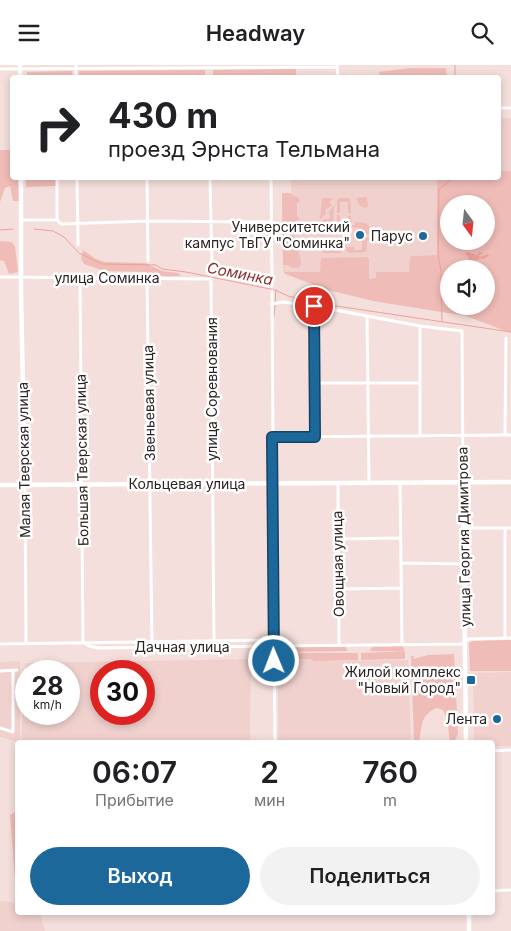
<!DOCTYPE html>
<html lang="ru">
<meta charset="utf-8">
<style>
:root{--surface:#fff;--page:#f2f2f2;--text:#202124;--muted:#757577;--accent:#1d689b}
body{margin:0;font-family:Inter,sans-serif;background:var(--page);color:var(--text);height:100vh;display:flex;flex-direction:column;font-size:19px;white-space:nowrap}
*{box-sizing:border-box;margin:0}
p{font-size:16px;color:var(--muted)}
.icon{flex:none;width:28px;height:28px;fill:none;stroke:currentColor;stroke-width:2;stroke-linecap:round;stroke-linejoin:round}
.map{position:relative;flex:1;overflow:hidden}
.panel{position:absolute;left:15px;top:675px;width:480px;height:175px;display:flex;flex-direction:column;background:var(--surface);border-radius:5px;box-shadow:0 2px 8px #0003}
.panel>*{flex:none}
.hud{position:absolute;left:10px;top:10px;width:491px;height:105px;border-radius:5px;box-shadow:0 2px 8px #0003;background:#fff;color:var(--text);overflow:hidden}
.needle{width:32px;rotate:165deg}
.buttons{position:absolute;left:440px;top:130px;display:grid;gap:10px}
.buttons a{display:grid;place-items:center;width:55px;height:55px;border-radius:50%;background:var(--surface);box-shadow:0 2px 8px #0003;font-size:25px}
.speed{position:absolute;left:15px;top:595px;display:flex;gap:10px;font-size:25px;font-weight:700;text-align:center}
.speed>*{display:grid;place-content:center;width:65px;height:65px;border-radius:50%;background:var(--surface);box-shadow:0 2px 8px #0003;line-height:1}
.speed small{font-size:12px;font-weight:400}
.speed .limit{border:8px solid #d22;background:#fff;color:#111}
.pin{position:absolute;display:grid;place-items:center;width:42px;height:42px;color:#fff;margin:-21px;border:2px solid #fff;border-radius:50%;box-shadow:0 1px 5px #0007}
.me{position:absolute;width:55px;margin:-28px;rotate:359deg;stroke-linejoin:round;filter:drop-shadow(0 0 4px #0008)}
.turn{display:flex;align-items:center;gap:18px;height:105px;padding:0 15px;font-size:22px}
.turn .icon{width:65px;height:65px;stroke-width:2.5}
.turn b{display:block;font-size:35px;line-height:42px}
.eta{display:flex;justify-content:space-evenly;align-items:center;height:85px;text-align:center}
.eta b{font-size:30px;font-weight:600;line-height:35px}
.button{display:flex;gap:10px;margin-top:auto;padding:10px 15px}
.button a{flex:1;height:58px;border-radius:30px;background:var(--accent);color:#fff;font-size:20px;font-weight:600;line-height:58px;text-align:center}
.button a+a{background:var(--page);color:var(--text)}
header{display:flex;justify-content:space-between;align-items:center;height:65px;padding:0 15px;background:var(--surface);font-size:22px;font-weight:600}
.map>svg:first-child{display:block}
.built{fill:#f0d1ce;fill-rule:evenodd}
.green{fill:#f0bcb7;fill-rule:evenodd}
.water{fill:#eda19b}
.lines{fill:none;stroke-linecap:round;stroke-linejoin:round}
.stream{stroke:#eda19b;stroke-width:1}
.street{stroke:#fff;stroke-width:3}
.secondary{stroke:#fff;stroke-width:4.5}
.route-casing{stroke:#134465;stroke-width:12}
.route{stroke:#1d689b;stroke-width:9}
.poi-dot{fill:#1d689b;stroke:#fff;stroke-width:2}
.labels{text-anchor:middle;stroke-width:5;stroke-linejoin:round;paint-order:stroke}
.poi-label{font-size:14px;fill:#2b2322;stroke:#fff;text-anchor:end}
.street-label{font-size:14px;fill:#2b2322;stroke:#fff}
.water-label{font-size:15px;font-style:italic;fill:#8a3230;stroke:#fff}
</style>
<header><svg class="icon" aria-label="menu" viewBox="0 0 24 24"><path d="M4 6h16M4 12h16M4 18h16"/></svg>Headway<svg class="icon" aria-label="search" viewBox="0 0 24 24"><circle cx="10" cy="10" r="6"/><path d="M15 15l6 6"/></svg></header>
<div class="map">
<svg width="511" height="866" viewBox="0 0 511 866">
<rect width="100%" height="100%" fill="#f5dfdc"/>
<path class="built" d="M499,53h12v53h-12z
M291,113h146v77l-26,1 -1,2v14h-34v6l-5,1 -51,-7h-37l-1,-79h9z
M278,591h21l1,3h12l1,2 95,-1 3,82 -133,1z
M251,594l-1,83h-229l5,-79zM69,606v43h-43v-43zM144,606v43h-43v-43z
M20,596v81l-6,-1 -14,-4v-75z
M511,607v74h-18l-1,-3 -18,-1 -1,-69z
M0,836l17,2 1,10h22l5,18h-45z"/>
<path class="green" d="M410,3h36l1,9h-67l-1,-5z
M296,4v8h-83v-7z
M205,5v7h-126v-6z
M72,6v6h-45v-5z
M0,85h12v27l6,1 1,23h-6l-3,-15 -5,2 -5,14z
M499,106h12v162l-45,-17 -93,-15 -45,-11 -43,-16 -1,-2h36l1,-13 1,-1 45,-1 2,2v20l7,-1v-6h33l1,-14 1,-2 26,-1v-77l62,-1zM449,139h37v37h-37zM449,204h37v37h-37z
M26,113h30v8l-30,1z
M282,128h7l11,6 -1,3 -2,1v13l3,3 -5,3c0,7 -1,15 1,22 1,8 5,11 5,21l-3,3 -4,-1v2l-6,-4h-5z
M367,132l1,10 -3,1 -5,-2 -4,-8z
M322,133h10l1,2 -3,1v3h2l-3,4 -4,1 1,4 -6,7z
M339,133h11l1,15h-3v-11h-8v11h-3v-13z
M334,140l-1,18 -6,2 -6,-2 3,-4h6l-1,-7z
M337,150h3v11h8v-10h3l1,9h3v-3l11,1 3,3v9h-4v-4c-8,-7 -28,-2 -39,-2v3h-3v4h-2v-9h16z
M369,172v3l-2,1 -1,11 -17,1 -3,-3v-3h8v3h8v-9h3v-3z
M321,173l2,4h3v9l7,-1 1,-3h9v3l-3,3h-17l-1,-1z
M0,176l11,1 4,4 3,26 -9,2 -5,-13 -4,-1z
M83,185l13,9 9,3 40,1 17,8 16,2 3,3h-22l-15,-4 -40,-1 -20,-7 -3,-5z
M511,575v31h-41l-1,-28 4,-2z
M402,581l3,4 -4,1h-31l2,-4z
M289,582h57l1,4 -65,1z
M405,586v8l-44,1v-7z
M287,588h71v7l-45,1 -1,-2h-12l-1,-3h-20z
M454,589l4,80 -4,8h-4l-3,-23 -4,-9 -6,-2c-17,7 -15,18 -18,34h-5l-3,-86h3l-1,3 15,-4z
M17,746l1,69h-3l-5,-65z"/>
<path class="water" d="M467,187l10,3 2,-3 5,1 -5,2 1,2 8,-3 1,2 -6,3 -3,-1 -2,2 -9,1 -1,-5 -3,-2z"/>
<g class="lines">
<path class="stream" d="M455,12v-12
M34,164l19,2 11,6 15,16 23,11 54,1 6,4 24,3 89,18 13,6 28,7 195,29
M0,165l13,-1
M441,207l-3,-20 1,-63 16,-12
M441,209l1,47
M275,238l1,-13
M274,251l1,-11"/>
<path class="street" d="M337,1l1,11
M0,4l337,-2
M76,12v-12
M499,43h12
M77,112l1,68
M147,112l1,84
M210,112l2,89
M271,112l1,109
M21,155h36l4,4 86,-3 123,1
M57,155v-43
M0,212l211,2 3,368
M80,213l3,364
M147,214l5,368
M272,226l3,452
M271,239l12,-2 31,4 106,20 42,5 1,151
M314,241l1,131
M367,251l2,166
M315,318h105
M505,370l1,-97
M420,371v-110
M272,372l239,-2
M400,417l2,163
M338,418l1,162
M25,420l1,158
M463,463h48
M338,474l63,-1
M401,498l62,1
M339,524l62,-1
M505,573v-110
M83,577l6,4 10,2 363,-4 7,-5 42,-1
M0,579l274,-4
M0,606l17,-1
M0,663l13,4v-61
M492,686l19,-1
M492,826l19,-1"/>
<path class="secondary" d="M20,0v12
M21,112v115l4,193
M463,417l3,261
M0,420l511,-3
M469,848v18"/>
</g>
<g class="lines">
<g class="route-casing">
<path id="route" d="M274,596l-2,-224h43l-1,-131"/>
</g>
<use href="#route" class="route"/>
</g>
<g class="poi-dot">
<circle cx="360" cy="170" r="5"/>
<circle cx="423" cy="171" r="5"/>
<rect x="466" y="610" width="10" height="10" rx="2.5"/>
<circle cx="497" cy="654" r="5"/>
</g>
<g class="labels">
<g class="poi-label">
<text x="350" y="167">Университетский<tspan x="350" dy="16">кампус ТвГУ "Соминка"</tspan></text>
<text x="413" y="176">Парус</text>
<text x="461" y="612">Жилой комплекс<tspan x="461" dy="16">"Новый Город"</tspan></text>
<text x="487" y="659">Лента</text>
</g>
<g class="street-label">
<text x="107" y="218">улица Соминка</text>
<text transform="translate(212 324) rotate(-90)" y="5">улица Соревнования</text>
<text transform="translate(149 338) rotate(-91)" y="5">Звеньевая улица</text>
<text transform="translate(24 395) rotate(-91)" y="5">Малая Тверская улица</text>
<text transform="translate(82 395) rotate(-91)" y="5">Большая Тверская улица</text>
<text x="187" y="424">Кольцевая улица</text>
<text transform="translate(464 472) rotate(-91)" y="5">улица Георгия Димитрова</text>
<text transform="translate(338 499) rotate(-91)" y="5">Овощная улица</text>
<text x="182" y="587">Дачная улица</text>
</g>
<g class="water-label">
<text transform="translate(240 209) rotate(11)" y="5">Соминка</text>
</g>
</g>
</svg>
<div class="buttons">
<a><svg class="needle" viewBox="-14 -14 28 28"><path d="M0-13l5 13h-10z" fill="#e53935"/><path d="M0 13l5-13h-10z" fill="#757577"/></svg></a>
<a><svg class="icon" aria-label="sound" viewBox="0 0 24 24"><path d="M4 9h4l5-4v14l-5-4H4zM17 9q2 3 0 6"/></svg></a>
</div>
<div class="speed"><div>28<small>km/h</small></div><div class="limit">30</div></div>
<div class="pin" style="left:314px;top:241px;background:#d93025"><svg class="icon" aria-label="arrive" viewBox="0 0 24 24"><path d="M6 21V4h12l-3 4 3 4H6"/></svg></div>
<svg class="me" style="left:274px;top:596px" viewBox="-20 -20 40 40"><circle r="17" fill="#1d689b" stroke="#fff" stroke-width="3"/><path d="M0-11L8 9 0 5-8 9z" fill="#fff"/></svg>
<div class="hud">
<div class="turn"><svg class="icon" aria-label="right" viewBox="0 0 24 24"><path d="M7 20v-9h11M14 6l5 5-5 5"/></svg><div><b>430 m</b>проезд Эрнста Тельмана</div></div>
</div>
<section class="panel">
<div class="eta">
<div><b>06:07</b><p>Прибытие</p></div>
<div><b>2</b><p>мин</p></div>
<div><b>760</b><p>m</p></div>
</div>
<div class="button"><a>Выход</a><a>Поделиться</a></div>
</section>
</div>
